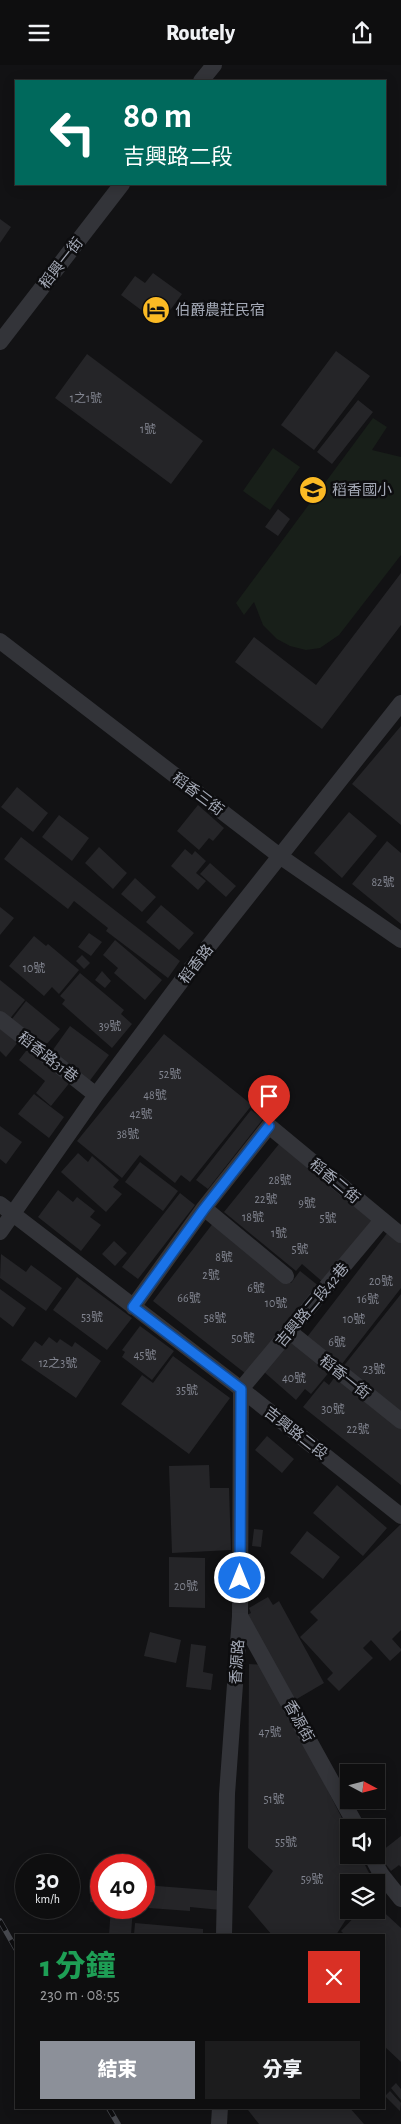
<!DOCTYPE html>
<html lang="zh-TW">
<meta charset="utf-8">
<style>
:root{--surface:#0e0e0f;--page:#1c1c1d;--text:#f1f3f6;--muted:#9b9c9e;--line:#2e2e2f;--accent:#8c9099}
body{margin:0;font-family:"Alegreya Sans","Noto Sans TC",sans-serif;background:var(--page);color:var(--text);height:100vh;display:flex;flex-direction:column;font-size:19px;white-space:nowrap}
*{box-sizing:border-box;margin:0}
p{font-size:16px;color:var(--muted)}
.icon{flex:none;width:28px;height:28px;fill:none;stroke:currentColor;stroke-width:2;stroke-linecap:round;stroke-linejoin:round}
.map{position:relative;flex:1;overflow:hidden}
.panel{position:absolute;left:15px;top:1869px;width:370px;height:175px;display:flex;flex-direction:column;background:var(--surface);border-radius:0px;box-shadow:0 2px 12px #0003,0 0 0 1px var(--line)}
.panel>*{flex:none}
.hud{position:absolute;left:15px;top:15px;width:371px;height:105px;border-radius:0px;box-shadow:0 2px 12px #0003,0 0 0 1px var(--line);background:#00695c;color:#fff;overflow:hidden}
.needle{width:32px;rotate:97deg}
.buttons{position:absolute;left:340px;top:1699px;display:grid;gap:10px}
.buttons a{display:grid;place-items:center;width:45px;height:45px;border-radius:0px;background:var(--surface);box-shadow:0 2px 12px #0003,0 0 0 1px var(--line);font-size:25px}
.speed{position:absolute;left:15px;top:1789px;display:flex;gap:10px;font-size:25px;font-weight:700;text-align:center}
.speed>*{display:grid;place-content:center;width:65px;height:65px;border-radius:50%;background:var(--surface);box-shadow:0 2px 12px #0003,0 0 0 1px var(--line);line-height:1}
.speed small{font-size:12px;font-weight:400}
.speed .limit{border:8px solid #d22;background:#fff;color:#111}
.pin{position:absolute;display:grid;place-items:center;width:42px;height:42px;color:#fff;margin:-51px -21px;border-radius:50% 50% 50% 0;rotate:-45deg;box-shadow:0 0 5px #0007}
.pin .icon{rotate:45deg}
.me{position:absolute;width:55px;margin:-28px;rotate:0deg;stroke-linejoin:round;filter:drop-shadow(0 0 4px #0008)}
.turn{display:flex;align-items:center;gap:18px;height:105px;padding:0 25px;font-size:22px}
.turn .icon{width:65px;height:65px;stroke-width:2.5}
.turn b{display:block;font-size:35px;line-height:42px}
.round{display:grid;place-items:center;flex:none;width:52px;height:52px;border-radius:0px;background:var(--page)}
.overview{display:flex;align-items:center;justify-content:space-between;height:85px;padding:0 25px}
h1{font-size:30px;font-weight:800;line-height:38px;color:#1e9e55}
.cta{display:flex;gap:10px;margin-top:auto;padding:10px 25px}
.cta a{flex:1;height:58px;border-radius:0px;background:var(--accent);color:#fff;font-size:20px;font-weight:800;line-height:58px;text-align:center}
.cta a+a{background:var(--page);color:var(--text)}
header{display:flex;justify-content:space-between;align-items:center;height:65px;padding:0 25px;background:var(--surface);font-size:22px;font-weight:800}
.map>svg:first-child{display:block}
.green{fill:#181f19}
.building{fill:#252528}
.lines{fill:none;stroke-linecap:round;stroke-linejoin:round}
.minor{stroke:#333439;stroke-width:16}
.rail-casing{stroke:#46484e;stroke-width:5.5}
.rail{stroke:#0d0d0f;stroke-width:4;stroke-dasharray:11;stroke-linecap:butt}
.route-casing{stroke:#114b97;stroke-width:12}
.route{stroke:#1a73e8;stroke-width:9}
.labels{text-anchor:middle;stroke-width:5;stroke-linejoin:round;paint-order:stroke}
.number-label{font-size:12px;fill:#838691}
.street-label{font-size:15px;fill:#a3a8b5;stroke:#0d0d0f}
.poi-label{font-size:15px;fill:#a3a8b5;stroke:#0d0d0f;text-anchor:start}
</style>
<header><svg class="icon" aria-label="menu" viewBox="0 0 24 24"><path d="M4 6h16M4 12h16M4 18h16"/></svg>Routely<svg class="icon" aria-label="share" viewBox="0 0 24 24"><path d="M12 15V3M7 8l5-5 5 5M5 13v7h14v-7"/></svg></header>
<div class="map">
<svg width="401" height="2059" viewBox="0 0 401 2059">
<rect width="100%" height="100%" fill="#121214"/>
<path class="green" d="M373,353l14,9 -15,23 29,7v98l-62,80 -19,13 -14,2 -16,-4 -13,-7 -14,-14 -9,-23 -10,13 -8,-12z
M273,383l27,19 -30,43 -27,-19z"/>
<path class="building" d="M0,154l11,8 -11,16z
M153,208l29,21 -22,30 -39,-29 14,-19 10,7z
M336,286l34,25 -56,74 -33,-25z
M87,289l116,87 -32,43 -116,-86z
M358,335l15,12 -41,52 -15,-12z
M278,444l12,10 -12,17 -13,-9z
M401,508v52l-79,104 -87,-67 19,-25 62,48z
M401,661v99l-49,-41z
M17,722l31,26 -15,19 -32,-25z
M198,740l26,23 -11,13 -4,-3 -10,12 -22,-19z
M349,747l28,24 -35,42 -28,-25z
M59,750l30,23 -17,23 -30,-24z
M21,772l159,124 -12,17 -62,-47 2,-3 -34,-27 -6,8 -64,-50z
M387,776l14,12v71l-49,-40z
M99,782l28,26 -14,16 -28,-26z
M185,784l7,6 3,-4 11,10 -10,12 10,8 -8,9 -27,-24z
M210,798l26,23 -10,11 -26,-23z
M135,813l21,19 -14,15 -21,-18z
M161,840l33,28 -15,17 -33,-28z
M0,842l14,11 -14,17z
M89,868l13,9 -11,14 -13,-9z
M34,871l12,10 2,-2 31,26 -20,24 -7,-7 -8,9 -35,-30z
M115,875l47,40 -17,20 -31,-27 4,-5 -15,-13z
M82,890l8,8 -6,6 -8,-8z
M102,906l9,10 -6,7 -10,-8z
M80,908l44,37 -3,4 11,10 -20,24 -50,-44 3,-4 -5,-4z
M0,915l25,20 -17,21 -8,-7z
M26,936l34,28 -15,17 -33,-27z
M0,960l19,16 -13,16 -6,-6z
M70,961l39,29 -21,28 -38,-29z
M164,969l88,71 -62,77 -9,-7 -6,8 -35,-28 -18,23 -45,-37z
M29,982l42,34 -20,25 -15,-13 9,-12 -26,-21z
M34,1029l30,23 -15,21 -31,-24z
M251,1045l12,9 -55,70 -12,-9z
M0,1061l22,16 -16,22 -6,-5z
M279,1079l95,78 -50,61 -22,-19 -6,7 -72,-59z
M78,1088l10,9 4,-6 27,24 -6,7 9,7 -16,18 -45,-40z
M140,1097l38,29 -15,20 -38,-29z
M58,1125l15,12 4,-5 18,14 -5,6 11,8 -20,26 -43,-34z
M180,1128l15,12 -57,74 -16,-12z
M214,1157l77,61 9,-12 20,16 -70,90 -97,-76z
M388,1167l13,10v46l-63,81 -34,-28z
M114,1176l13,12 -12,13 -13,-12z
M1,1189l25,18 5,-7 31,23 -16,23 -46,-33z
M77,1212l55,41 -25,32 -54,-40z
M0,1224l26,19 -13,19 -13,-10z
M401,1229v122l-59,-48z
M140,1261l34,25 -22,29 -30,-23 3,-5 -3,-2z
M49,1272l8,6 3,-4 12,8 3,-5 26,19 -25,37 -55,-38 14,-19 7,5z
M293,1272l38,33 -20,24 -6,-5 -9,11 -33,-29z
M173,1291l57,42 -41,56 -68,-50 21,-29 11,8z
M337,1309l64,52v59l-98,-78 21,-26 5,4z
M267,1371l27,23 -12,14 -27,-23z
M209,1400l1,23h19l2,62 -59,3 -3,-87z
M337,1420l50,43 -24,28 -50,-43z
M401,1459v106l-9,9 9,10v2l-11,10 -19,-21 -8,8 10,10 -34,33 -12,-12 6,-6 -33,-36 18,-17 -8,-8z
M254,1464l9,1 -2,17 -9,-1z
M307,1466l33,26 -17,22 -33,-26z
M169,1492l36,1v50l-36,-1z
M268,1532l5,8 6,-4 45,82 -29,17 -48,-85 4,-2 -2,-5z
M150,1567l31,8 -5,23 -32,-7z
M191,1579l15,2 -3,26 10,2 -2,16 -25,-3z
M249,1599l15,1 85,167v23h11l12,24 -2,4h-21v27h3l-16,25h-64l-24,-28 25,-36 -25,-23z
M401,1771v31l-2,-2 -8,6 -13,-17z
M92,1816l9,1v21l-11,-1z
M144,1820l78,6 -1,19 -31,-3v4l-41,-3v-3l-5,-1z
M376,1840l25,23v134l-17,-16v-111h-39l-4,-4 20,-21h15z
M111,1842h22l-2,28h-22z
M135,1858l68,6v6h-69z
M396,2018l5,6v11l-10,-12z
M390,2026l11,12 -1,8 -15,-15z
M251,2042h98l15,17h-105l-11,-14z"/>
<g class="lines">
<path class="minor" d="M201,16l13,-16
M0,277l122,-158
M0,576l281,216 120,83
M0,954l96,76
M0,1139l241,185 160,127
M204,1143l82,68
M0,1167l96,-137 93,-124 212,-268
M133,1242l71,-99 65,-82 132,109
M290,1267l111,89
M241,1324l141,-169
M240,1551l117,211
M371,1790l10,19 20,25
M224,1870l3,-141 13,-178 1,-227
M219,2059l1,-17"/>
<g class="rail-casing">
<path id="rail" d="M0,1856l16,28
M108,2042l10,17"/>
</g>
<use href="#rail" class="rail"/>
</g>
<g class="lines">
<g class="route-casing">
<path id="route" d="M240,1513l1,-189 -108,-82 71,-98 65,-83"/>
</g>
<use href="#route" class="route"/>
</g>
<defs>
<g id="hotel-disc" transform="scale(1.4375)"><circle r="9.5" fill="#fbba24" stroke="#0d0d0f"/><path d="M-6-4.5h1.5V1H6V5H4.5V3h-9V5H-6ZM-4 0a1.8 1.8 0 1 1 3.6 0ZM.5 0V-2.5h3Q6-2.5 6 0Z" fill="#111"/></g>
<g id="school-disc" transform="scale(1.4375)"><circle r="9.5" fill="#fbba24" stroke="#0d0d0f"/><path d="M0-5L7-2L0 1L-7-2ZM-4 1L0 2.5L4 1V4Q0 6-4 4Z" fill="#111"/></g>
</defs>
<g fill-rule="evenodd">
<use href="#hotel-disc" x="156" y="245"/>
<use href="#school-disc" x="313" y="425"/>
</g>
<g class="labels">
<g class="number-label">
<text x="86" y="337">1之1號</text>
<text x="148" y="368">1號</text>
<text x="383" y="821">82號</text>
<text x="34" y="907">10號</text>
<text x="110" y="965">39號</text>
<text x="170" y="1013">52號</text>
<text x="155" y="1034">48號</text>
<text x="141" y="1053">42號</text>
<text x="128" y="1073">38號</text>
<text x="280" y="1119">28號</text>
<text x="266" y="1138">22號</text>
<text x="307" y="1142">9號</text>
<text x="253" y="1156">18號</text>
<text x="328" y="1157">5號</text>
<text x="279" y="1172">1號</text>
<text x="300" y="1188">5號</text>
<text x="224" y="1196">8號</text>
<text x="211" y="1214">2號</text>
<text x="381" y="1220">20號</text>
<text x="256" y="1227">6號</text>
<text x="189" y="1237">66號</text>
<text x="368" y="1238">16號</text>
<text x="276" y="1242">10號</text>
<text x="92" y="1256">53號</text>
<text x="215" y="1257">58號</text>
<text x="354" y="1258">10號</text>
<text x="243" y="1277">50號</text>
<text x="337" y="1281">6號</text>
<text x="145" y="1294">45號</text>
<text x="58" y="1302">12之3號</text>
<text x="374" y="1308">23號</text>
<text x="294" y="1317">40號</text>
<text x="187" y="1329">35號</text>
<text x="333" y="1348">30號</text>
<text x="358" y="1368">22號</text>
<text x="186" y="1525">20號</text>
<text x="270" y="1671">47號</text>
<text x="274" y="1738">51號</text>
<text x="286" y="1781">55號</text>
<text x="312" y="1818">59號</text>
</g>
<g class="street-label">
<text transform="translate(61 198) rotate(-52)" y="5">稻興一街</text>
<text transform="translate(198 729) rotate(37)" y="5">稻香三街</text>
<text transform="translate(196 899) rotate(-52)" y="5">稻香路</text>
<text transform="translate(48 992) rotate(38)" y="5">稻香路31巷</text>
<text transform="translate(335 1116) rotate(40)" y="5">稻香二街</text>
<text transform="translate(312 1240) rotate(-50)" y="5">吉興路二段42巷</text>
<text transform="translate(345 1312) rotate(39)" y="5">稻香一街</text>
<text transform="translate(296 1368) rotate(38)" y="5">吉興路二段</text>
<text transform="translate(237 1597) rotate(-86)" y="5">香源路</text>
<text transform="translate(299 1656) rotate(61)" y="5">香源街</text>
</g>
<g class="poi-label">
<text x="175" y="250">伯爵農莊民宿</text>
<text x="332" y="430">稻香國小</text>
</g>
</g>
</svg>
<div class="buttons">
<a><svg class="needle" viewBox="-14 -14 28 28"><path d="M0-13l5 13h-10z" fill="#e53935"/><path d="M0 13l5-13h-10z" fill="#9b9c9e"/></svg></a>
<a><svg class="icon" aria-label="sound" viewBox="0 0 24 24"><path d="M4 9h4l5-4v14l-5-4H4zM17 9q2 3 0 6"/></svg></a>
<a><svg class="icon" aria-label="layers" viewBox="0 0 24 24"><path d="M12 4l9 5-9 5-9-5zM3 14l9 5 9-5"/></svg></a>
</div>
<div class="speed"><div>30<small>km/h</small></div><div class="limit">40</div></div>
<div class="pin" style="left:269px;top:1061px;background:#d93025"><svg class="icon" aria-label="arrive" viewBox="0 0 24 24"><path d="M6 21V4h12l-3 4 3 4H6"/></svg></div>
<svg class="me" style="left:240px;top:1513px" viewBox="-20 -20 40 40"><circle r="17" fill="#1a73e8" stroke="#fff" stroke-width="3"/><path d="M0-11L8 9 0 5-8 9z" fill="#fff"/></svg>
<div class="hud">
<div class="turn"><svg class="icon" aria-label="left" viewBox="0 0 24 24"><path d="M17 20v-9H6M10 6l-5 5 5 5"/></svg><div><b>80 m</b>吉興路二段</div></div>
</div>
<section class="panel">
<div class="overview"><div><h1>1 分鐘</h1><p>230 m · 08:55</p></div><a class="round" style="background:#d93025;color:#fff"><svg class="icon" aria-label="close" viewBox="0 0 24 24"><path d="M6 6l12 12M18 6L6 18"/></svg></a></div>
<div class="cta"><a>結束</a><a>分享</a></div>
</section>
</div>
